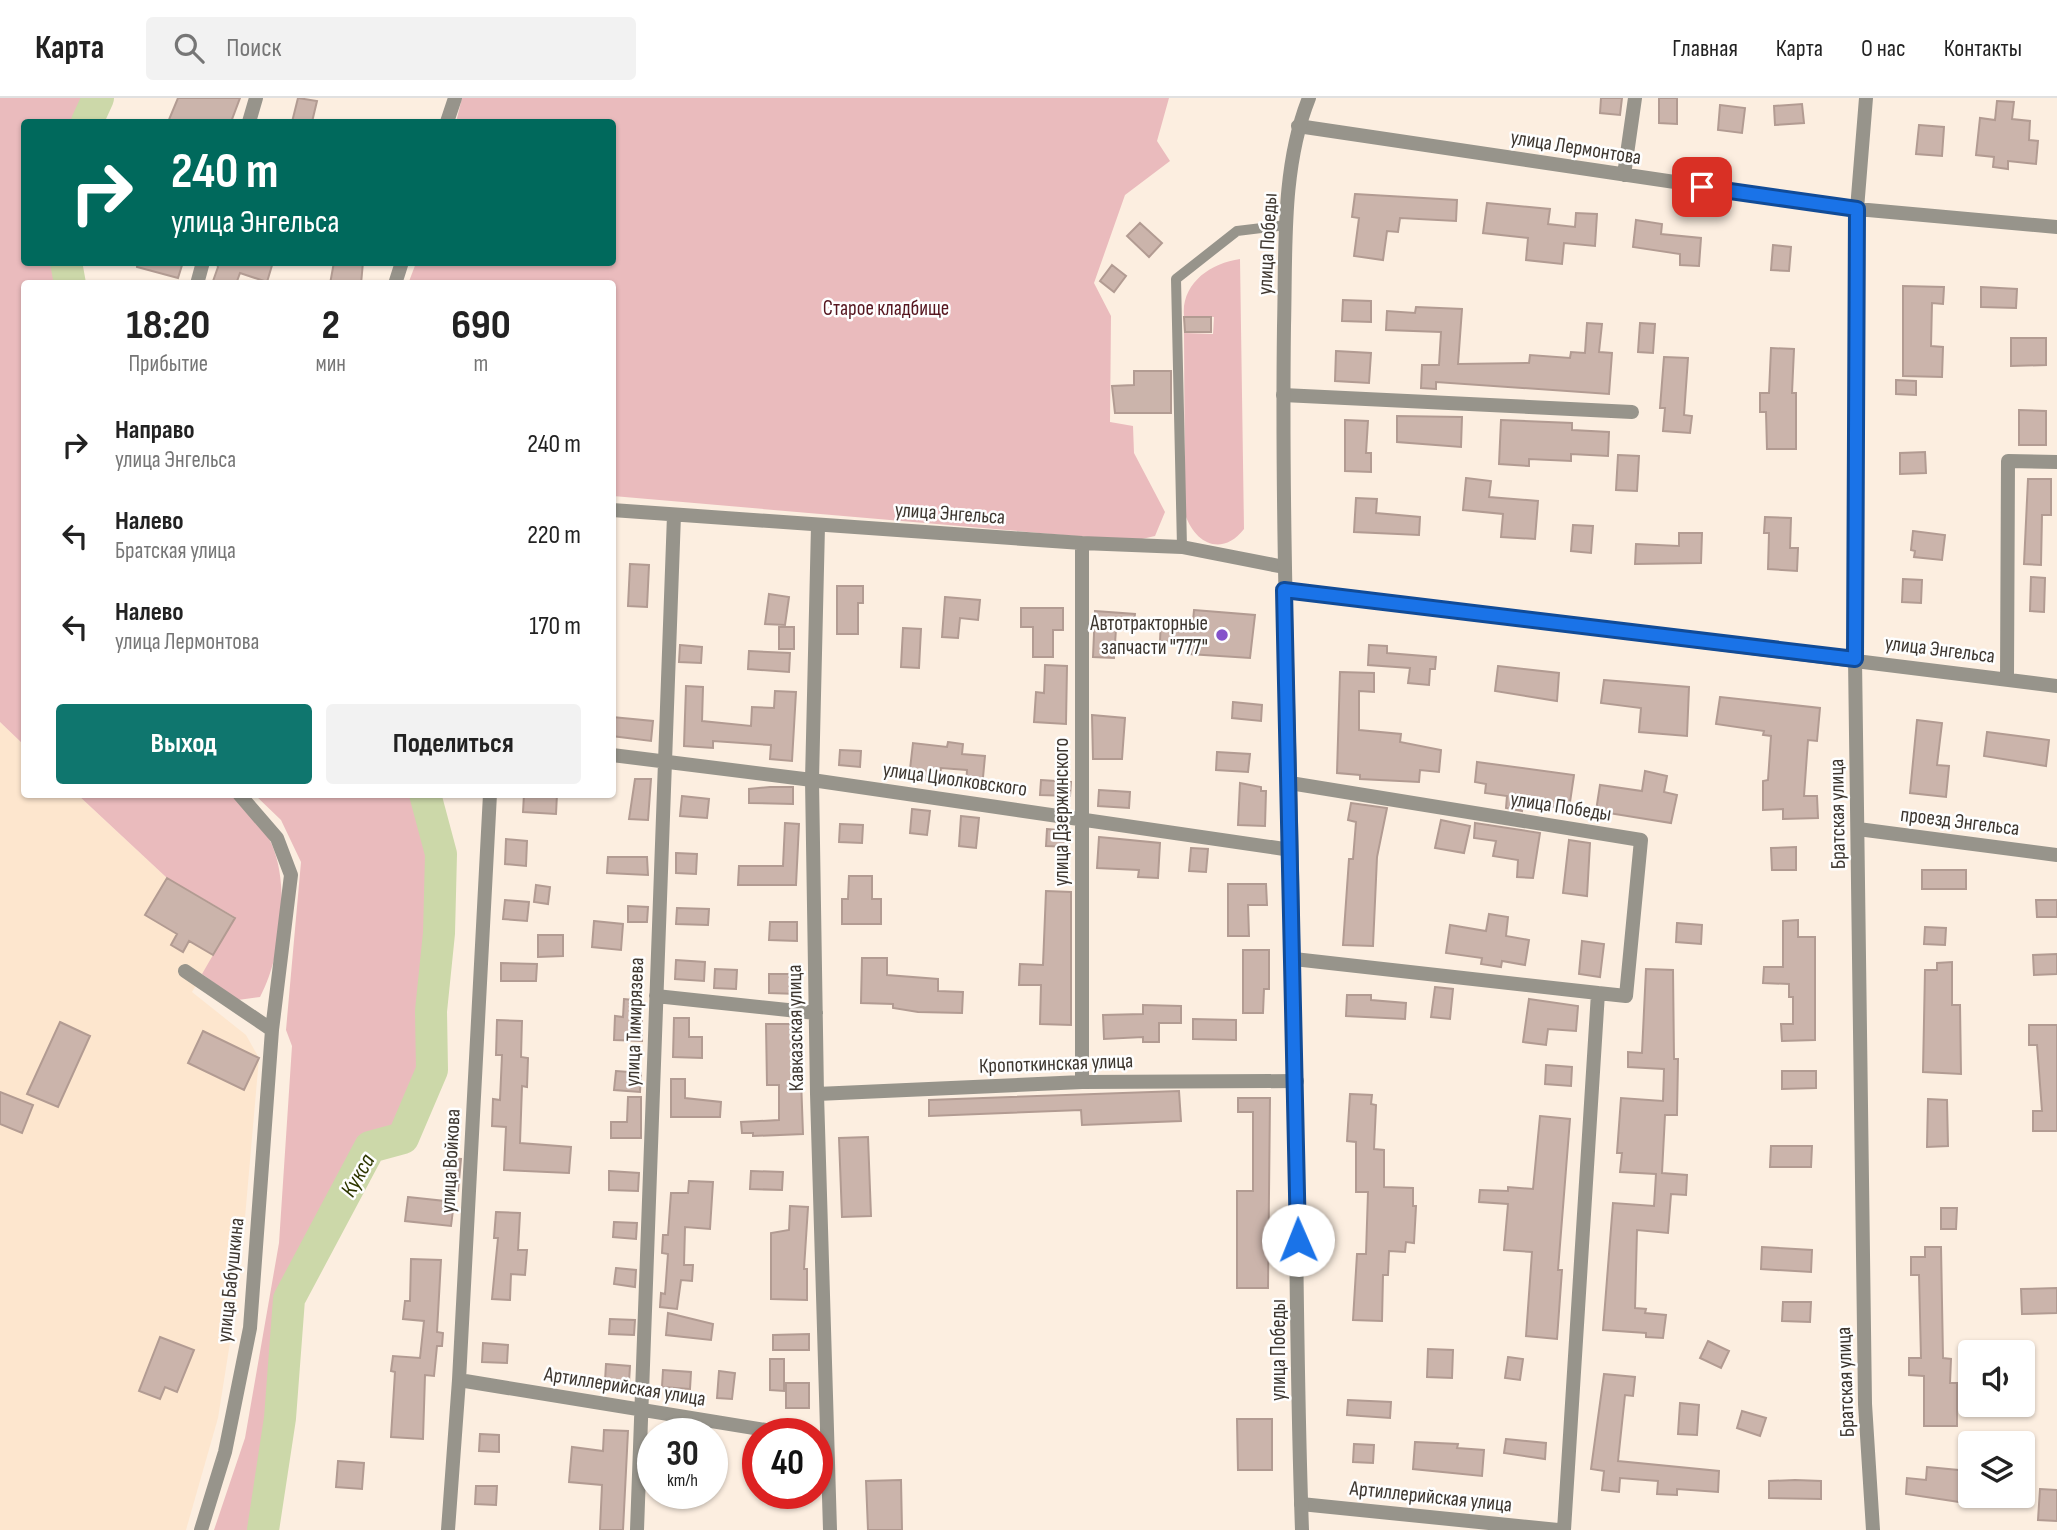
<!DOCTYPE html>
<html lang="ru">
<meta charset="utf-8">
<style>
:root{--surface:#fff;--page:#f2f2f2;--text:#222;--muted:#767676;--line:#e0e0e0;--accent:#0f766e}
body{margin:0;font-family:"Sofia Sans Condensed",sans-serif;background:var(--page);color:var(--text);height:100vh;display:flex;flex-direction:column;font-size:26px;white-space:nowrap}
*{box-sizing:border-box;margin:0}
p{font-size:23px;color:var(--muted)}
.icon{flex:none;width:38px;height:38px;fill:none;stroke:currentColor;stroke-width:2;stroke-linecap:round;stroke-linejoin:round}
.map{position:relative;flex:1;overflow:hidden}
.details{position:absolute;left:21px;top:182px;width:595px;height:518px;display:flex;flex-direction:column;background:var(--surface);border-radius:7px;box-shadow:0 2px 5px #0004}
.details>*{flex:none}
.hud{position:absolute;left:21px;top:21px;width:595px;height:147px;border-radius:7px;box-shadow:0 2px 5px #0004;background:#00695c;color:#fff;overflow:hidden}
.tools{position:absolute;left:1958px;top:1242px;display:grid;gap:14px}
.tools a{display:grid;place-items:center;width:77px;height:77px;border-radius:7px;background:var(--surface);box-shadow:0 2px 5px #0004;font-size:35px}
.speed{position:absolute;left:637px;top:1320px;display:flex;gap:14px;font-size:35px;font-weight:700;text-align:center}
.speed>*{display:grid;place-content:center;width:91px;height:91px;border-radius:50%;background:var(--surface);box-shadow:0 2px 5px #0004;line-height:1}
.speed small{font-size:18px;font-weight:400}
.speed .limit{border:10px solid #d22;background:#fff;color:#111}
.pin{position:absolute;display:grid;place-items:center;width:60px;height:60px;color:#fff;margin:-30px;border-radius:14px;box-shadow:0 4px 10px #0006}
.me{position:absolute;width:77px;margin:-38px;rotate:359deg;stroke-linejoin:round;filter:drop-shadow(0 0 5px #0008)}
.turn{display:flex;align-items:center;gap:24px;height:147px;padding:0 35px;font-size:32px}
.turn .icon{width:91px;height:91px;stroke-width:2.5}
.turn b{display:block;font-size:49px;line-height:60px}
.eta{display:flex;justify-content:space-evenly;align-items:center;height:119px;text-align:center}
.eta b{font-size:42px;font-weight:700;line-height:49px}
.cta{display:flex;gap:14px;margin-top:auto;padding:14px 35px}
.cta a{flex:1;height:80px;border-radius:7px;background:var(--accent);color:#fff;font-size:28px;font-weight:700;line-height:80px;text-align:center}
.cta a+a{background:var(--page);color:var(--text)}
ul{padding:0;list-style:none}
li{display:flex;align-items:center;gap:21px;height:91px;padding:0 35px}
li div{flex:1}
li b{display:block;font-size:26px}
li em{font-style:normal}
header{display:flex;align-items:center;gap:42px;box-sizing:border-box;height:98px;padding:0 35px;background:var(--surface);border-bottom:2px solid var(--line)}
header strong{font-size:33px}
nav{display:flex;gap:38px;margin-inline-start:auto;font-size:24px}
.search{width:490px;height:63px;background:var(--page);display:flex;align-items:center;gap:18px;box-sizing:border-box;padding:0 24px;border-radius:7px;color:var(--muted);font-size:26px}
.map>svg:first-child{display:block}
.built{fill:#fde6ce}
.green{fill:#eabbbd}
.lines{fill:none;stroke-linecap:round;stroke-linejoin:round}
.river{stroke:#ccd8a9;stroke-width:32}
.building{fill:#cbb4ab;stroke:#b29b92;stroke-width:2}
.service{stroke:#97948b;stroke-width:10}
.minor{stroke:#97948b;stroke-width:14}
.tertiary{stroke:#97948b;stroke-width:14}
.route-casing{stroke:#114b97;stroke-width:18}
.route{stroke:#1a73e8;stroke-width:12}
.poi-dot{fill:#8452ca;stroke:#fefefe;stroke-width:2.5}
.labels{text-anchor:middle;stroke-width:5;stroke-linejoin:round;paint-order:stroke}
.street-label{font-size:21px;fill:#3d362f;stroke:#fefefe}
.park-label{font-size:21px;fill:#56161f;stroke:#fefefe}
.poi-label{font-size:21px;fill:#3d362f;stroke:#fefefe;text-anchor:end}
.water-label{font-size:23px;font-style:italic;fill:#2e3700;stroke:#fefefe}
</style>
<header>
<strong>Карта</strong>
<div class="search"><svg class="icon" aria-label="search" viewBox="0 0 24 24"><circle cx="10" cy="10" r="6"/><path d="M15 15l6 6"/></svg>Поиск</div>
<nav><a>Главная</a><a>Карта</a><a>О нас</a><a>Контакты</a></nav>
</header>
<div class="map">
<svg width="2057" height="1432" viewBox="0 0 2057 1432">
<rect width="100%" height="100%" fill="#fceee0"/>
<path class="built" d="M0,624l24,23v49l54,1 89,83 68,40 -43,74 54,43 13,23 -20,228 -21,132 -32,112h-186z"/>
<path class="green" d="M0,0h91l-12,24h-55v140l36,1 4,20 -40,1v461l-24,-23z
M462,0h707l-12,43 13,20 -45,34 -31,88 17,33 -1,106 23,4 1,27 31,59 -10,24 -22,5 -520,-45 -1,-212h-204l8,-21 196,-1v-140h-156z
M1240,161l4,270c-22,28 -49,15 -59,-15l-1,-181 29,1 1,-17 -30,-1c-3,-32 26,-53 56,-57z
M78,697h154c13,15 33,32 40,50 18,41 9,113 -12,152l-22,3 -36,-26 33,-57 -68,-39z
M255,697h162l16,64 -13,214 -20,56 -30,10 -84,150 -15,128 -20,113h-37l31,-92 34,-195 13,-197 -6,-16 15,-168 -20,-42z"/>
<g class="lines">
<path class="river" d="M87,24l11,-24
M66,164l4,22
M263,1432l17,-112 9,-119 81,-152 33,-9 29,-68 -1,-59 8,-78 2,-79 -16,-60"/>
</g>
<path class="building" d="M178,0h62l-9,24h-63z
M298,0l19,3 -5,21h-20z
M1601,0h21l-2,17 -20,-2z
M1659,0h18v26l-18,-1z
M1997,3l17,1 -2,17 18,2 -1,19 9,1 -2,23 -28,-3v8l-15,-2 1,-10 -18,-2 4,-37 15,2z
M1802,6l2,19 -29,2 -1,-19z
M1720,7l25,3 -3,25 -24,-3z
M1919,27l25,2 -2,29 -26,-2z
M1355,96l102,6 -1,21 -56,-3 -2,14 -11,-1 -4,29 -29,-4 5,-38 -7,-1z
M1487,105l63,6 -2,15 27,3 1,-14 21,1 -2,32 -31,-3 -2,21 -36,-4 2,-22 -45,-5z
M1636,122l26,4 -1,10 40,4 -2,28 -19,-1v-11l-47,-7z
M1140,125l22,20 -13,14 -22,-21z
M1773,147l18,2 -2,24 -18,-1z
M137,164h46l-5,16 -41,-11z
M216,164h57l-6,20 -27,-9 -4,11h-24l6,-17z
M334,164h29l-2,22h-31z
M1112,167l14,11 -12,16 -14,-11z
M1903,188l41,1 -1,17 -11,-1 -1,43 12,1 -1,30 -39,-1z
M1981,189l36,2 -1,19 -35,-1z
M1343,202l28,1v21l-29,-1z
M1416,209l46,2 -4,55 71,-1 1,-8 40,3 1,-6 14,1 2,-30 15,1 -3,28 13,1 -3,41 -173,-12v7l-15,-1 1,-23h17l2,-33 -55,-2 1,-19 28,2z
M1184,219h27v15h-26z
M1640,225l15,1 -2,29 -15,-1z
M2011,240h35v27l-35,1z
M1771,250l23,1 -2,44h4v56h-29l-1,-37h-6v-19h9z
M1336,253l35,2 -2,30 -34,-2z
M1664,259l24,1 -4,57 8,1 -2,17 -27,-2 2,-23h-5z
M1134,273h37v42h-56l-3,-27 22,-1z
M1896,282l20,1v14l-20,-1z
M2019,312l27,1v34h-27z
M1397,318l65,1 -1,30 -64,-5z
M1345,322l23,1 -2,32h5v19l-26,-1z
M1501,322l71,3v7l37,2 -1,24 -37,-2v7l-42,-2v7l-30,-2z
M1925,354l1,21 -26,1v-21z
M1618,357l21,1 -2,35 -21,-1z
M1466,380l25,3 -2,16 49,4 -3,38 -34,-2 2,-23 -40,-4z
M2028,381h23v36h-9l-1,50 -17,-1z
M1356,400l21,1 -1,14 44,4 -1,18 -65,-3z
M1765,419l26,1 -1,30h8l-1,23 -29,-2 1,-36h-5z
M1573,427l20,1 -2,27 -20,-2z
M1913,433l32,4 -3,25 -28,-3 1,-6 -4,-1z
M1679,435h23l-1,30 -66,1 1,-20 43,2z
M630,466l19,1 -2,42 -19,-1z
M2031,479l14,1 -1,34 -14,-1z
M1903,481l19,1 -1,23 -19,-1z
M837,488h26v17h-5v31h-21z
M769,496l20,3 -4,28 -20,-1z
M945,499l35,3 -2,20 -18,-2 -2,20 -16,-1z
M1021,510h42v22h-10v27h-20v-30h-12z
M1194,512l61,5 -5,43 -61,-4 1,-11 -30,-2 1,-22 32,2z
M1095,513l40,3 -2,17 -17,-2 -2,29 -21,-1z
M779,529h15v22h-15z
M903,530l18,1 -2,39 -18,-1z
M680,547l22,2 -1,16 -22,-1z
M1369,547l18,1v7l49,4 -1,12h-5l-1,16 -21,-2 2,-15 -42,-3z
M749,553l41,2 -1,19 -41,-3z
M1045,567l22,1 -1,58 -32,-2 2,-30 8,1z
M1498,568l61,7 -2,28 -62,-10z
M1340,574l34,1v19l-15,-1v39l42,4 -1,8 41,8 -2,22 -19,-2 -1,12 -59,-3v-4l-23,-2z
M1604,582l85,7 -2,49 -48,-4 2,-24 -40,-5z
M686,588l17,1 -1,34 49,5 1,-19 22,1 1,-17 21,1 -4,69 -22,-2 1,-14 -58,-4v7l-29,-2z
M1720,599l100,11 -3,33 -9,-1 -4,56h13l1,22 -35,1v-10l-20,1v-29l5,-1 3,-44 -8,-1 1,-4 -48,-7z
M1233,604l29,3 -1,16 -29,-3z
M1092,617l33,3 -3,41h-29z
M612,619l41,4 -2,20 -39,-5z
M1917,622l25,3 -5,42 12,1 -3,31 -36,-4z
M1987,634l62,8 -3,26 -62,-10z
M948,644l15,2 -1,10 23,2 -3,32 -16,-1 1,-17 -26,-2 -2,14 -30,-4 4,-35 34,4z
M840,652l21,1 -1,16 -21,-2z
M1217,654l33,2 -2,18 -32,-2z
M1477,664l97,13 -5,34 -46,-6 -1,8 -16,-3 1,-12 -22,-3 1,-9 -11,-2z
M1645,673l22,5 -3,16 13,3 -6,28 -75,-12 4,-26 42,6z
M635,681h16l-3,41 -19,-1z
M1041,682l30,2 -1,14 -30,-1z
M1240,685l21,4v4h5l-1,35 -27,-1z
M770,689h23v17l-44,-1v-14z
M1099,692l31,2 -1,16 -31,-2z
M524,696h33l-1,20 -33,-2z
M682,698l27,3 -2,19 -27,-2z
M1351,705l36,5 -10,49 -4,89 -30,-1 6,-86h4l3,-37 -8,-2z
M912,711l18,2 -3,24 -17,-2z
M961,718l18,2 -3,30 -17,-2z
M1441,722l29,6 -6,27 -29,-5z
M785,725l14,1 -3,61h-58l1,-19h44z
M1475,725l65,10 -7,45 -16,-1 1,-17 -25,-4 3,-15 -22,-3z
M840,726l23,1 -1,18 -23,-1z
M1047,731l22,2v16l-23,-1z
M1099,739l61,6 -2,35 -20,-1 1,-7 -42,-2z
M506,741l21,2 -1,25 -21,-2z
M1569,742l21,3 -3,53 -24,-3z
M1796,749v23h-24l-1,-22z
M1191,750l17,1 -2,23 -17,-1z
M676,755l21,1 -1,20 -20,-1z
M608,759h39l1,18 -41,-2z
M1922,772h44v19h-44z
M849,778h23v23h9v25h-39v-25h6z
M167,780l68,40 -22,37 -24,-14 -6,11 -12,-7 6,-11 -32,-19z
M1228,786h38l1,21h-19l1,31h-21z
M536,787l14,2 -2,17 -14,-2z
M1046,793l25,1v133l-31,-1 1,-39h-22l1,-21 23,1z
M505,802l24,2 -2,19 -24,-2z
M2036,802h21v17h-20z
M628,808l20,1 -1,15h-19z
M677,810l32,1 -1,16 -32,-1z
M1489,816l19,3 -2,19 23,4 -4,25 -23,-4 -1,6 -20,-3 1,-6 -36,-5 4,-28 36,6z
M1798,822v17h17v103l-33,1 -1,-17h12v-27h-4v-13l-26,-1 1,-16h19v-46z
M594,823l29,3 -2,26 -29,-3z
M770,824h27v19l-28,-1z
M1677,825l25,2 -1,19 -25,-2z
M1925,829l21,1 -1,17 -21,-1z
M538,837h25v21l-25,1z
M1582,843l22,3 -4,33 -21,-3z
M1243,852h26v39h-5l-1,24h-20z
M2057,856v20l-23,1 -1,-20z
M862,860h25v17l51,4v12l25,1 -1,21 -44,-1 -25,-4v-4l-32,-1z
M676,862l29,2 -1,19 -29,-2z
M1952,864v43h8l1,69 -38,-2 2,-102h12v-7z
M501,865l36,1 -1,17h-35z
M715,871l22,1 -1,19 -22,-1z
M1646,871l27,1 1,89h4l-1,56h-12l-3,58 25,2 -1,20 -15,-1 -3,39 -31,-3 -2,78 11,1 -1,4 21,2 -3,23 -17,-1v-4l-43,-3 10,-127 41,3 2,-32 -36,-2 2,-19h-5l4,-55 42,3 1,-32 -36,-2v-15l14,1z
M769,876h29v20l-29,-1z
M1435,889l18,2 -3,30 -19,-2z
M1347,897h24v5l35,3 -1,16 -59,-3z
M624,901l18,2v40l-28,-1 1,-24 8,1z
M1529,901l49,7 -2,25 -28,-2 -2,16 -23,-3z
M1143,907l38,1v17h-22v19h-16v-5l-39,2 -1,-24 40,-1z
M674,920h15v19h13v21l-29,-1z
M1193,921l43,1v20l-43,-1z
M497,922l25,1 -1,36 7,1 -1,29 -5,-1 -2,57 51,4 -2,26 -65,-3 2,-43 -14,-1 1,-27 7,1 2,-45h-6z
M60,924l30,14 -32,71 -31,-13z
M766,926h33l4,110 -50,2v-3h-11l-1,-11 38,-2v-35h-12z
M2029,927h28v106h-24v-20h9l-5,-66h-8z
M203,933l56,27 -15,32 -56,-27z
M1546,967l26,2 -1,19 -26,-2z
M616,973l25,2 -1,19 -26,-2z
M1782,973h34v17l-34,1z
M671,981h14v19l36,4 -1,15h-49z
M1179,993l2,30 -99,4 -1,-15 -152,6v-16z
M0,994l33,13 -11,28 -22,-9z
M1350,996l22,1 -1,9 5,1 -2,44 10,1v37l29,1v18h3l-2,37 -8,-1 -1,10 -16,-1 -1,24h-5l-1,46 -29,-1 4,-66h9l2,-62h-12v-50l-9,-1z
M628,999h13v41h-30v-16h16z
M1238,1000h32l-2,190h-31v-97h16v-79h-15z
M1928,1001l19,1 1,46 -21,1z
M1540,1018l30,3 -12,151h4l-5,69 -31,-3 6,-84 -28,-2 4,-46 -29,-2 1,-12 28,1v-4l25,2z
M868,1039l3,79 -29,1 -3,-79z
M1771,1048h41l-1,21h-41z
M448,1060l13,1 -3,32 -13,-1z
M609,1073l30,2 -1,18 -29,-1z
M751,1073l32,1 -1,18 -32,-1z
M689,1083l24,1 -3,47 -25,-2 -1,38h9l-1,16 -11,-1 -4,29 -17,-2 1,-14 4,1 3,-40 -6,-1 1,-18h5l3,-42h17z
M408,1099l46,5 -3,24 -46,-5z
M790,1108l18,1 -4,62h3v31l-36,-1v-66l18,-3z
M1941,1110h16l-1,21h-15z
M496,1114l24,1 -2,37h9l-2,25 -14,-1 -1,26 -18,-1 6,-61h-4z
M614,1124l23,1 -1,16 -23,-2z
M1762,1149l50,3 -1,22 -50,-3z
M1925,1149h16l2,111 8,1 -1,24h7v43h-33v-50l-15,-1v-17h12l-2,-83h-8v-18h14z
M411,1161l30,1 -4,72 6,1 -1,13h-5l-3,30 -9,-1 -2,64 -32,-2 4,-65 -4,-1 2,-15 27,2 4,-37 -21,-2 2,-18h5z
M616,1170l20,2 -1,17 -21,-3z
M2057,1190v25l-35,1 -1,-25z
M1783,1204h28l-1,20 -28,-1z
M668,1215l45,11 -2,16 -45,-5z
M610,1221l25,1 -1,15 -25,-1z
M809,1236v16h-36v-15z
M160,1239l34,13 -17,42 -12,-5 -5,12 -21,-8z
M1708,1243l21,10 -8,17 -21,-10z
M483,1245l25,2 -1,18 -25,-1z
M1428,1251l25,1 -1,28 -25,-1z
M1508,1259l15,2 -3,21 -15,-2z
M770,1261h14v32l-14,-1z
M606,1266l24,2 -1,16 -24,-1z
M663,1272l28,2 -1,17 -28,-2z
M719,1273l16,2 -3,26 -15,-1z
M1604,1276l31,3 -2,19 -8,-1 -7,66 101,10 -1,21 -41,-3v6l-20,-1 1,-13 -38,-3 -1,14 -17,-2 2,-19 -13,-2z
M786,1285h23v25h-23z
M1348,1302l43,2 -1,16 -43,-3z
M1680,1305l19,2 -2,30 -19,-1z
M1742,1313l24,7 -6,18 -23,-8z
M1237,1321h35v51h-34z
M604,1332l24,1 -5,99h-23l2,-45 -33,-3 3,-35 31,4z
M480,1336l19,1v17l-20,-1z
M1506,1341l40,4 -1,16 -41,-6z
M1415,1344l43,2 -1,4 27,2 -2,26 -69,-7z
M1354,1346l20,1 -1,18 -20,-1z
M338,1363l26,2 -2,26 -26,-2z
M1927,1369l42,4 -3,32 -60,-9 1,-16 19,2z
M901,1382l1,50h-34l-2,-49z
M1795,1382l26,1v18l-52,-1v-17z
M476,1388h21l-1,19 -21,-1z
M2040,1391l17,1v31l-19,-1z"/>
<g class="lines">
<path class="service" d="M1182,449l-6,-268 61,-48 49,-6"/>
<path class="minor" d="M1866,0l-9,111 -2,450 10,745 8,126
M249,24l7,-24
M447,24l8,-24
M1298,28l559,83 200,18
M1624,77l11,-77
M197,186l6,-22
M395,186l7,-22
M1283,297l349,17
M612,412l470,33 100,4 102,20
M818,428l-6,254 5,314 13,436
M1082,445v539
M1284,492l773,96
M2007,581l1,-218 49,1
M612,657l200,25 479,70
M1290,685l351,57 -15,156 -28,-3 -34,537
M1858,731l199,26
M1294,861l304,34
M185,873l87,59
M656,898l160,17
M817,996l265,-12 215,-1
M459,1282l325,53
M1301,1406l257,26
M201,1432l24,-78 25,-124 22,-298 19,-155 -14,-37 -38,-44
M448,1432l11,-150 31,-586
M637,1432l37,-1015"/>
<path class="tertiary" d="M1302,1432c-9,-250 -5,-500 -12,-750 -4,-151 -8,-303 -6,-454 2,-75 -3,-158 25,-228"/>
</g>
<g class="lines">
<g class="route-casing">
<path id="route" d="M1298,1142l-14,-650 571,69 2,-450 -155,-22"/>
</g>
<use href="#route" class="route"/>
</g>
<circle class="poi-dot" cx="1222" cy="537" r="7"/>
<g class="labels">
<g class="street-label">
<text transform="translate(1576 49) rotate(9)" y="7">улица Лермонтова</text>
<text transform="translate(1267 146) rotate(-87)" y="7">улица Победы</text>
<text transform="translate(950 415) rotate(4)" y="7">улица Энгельса</text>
<text transform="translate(1940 551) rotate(7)" y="7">улица Энгельса</text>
<text transform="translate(955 681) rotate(8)" y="7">улица Циолковского</text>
<text transform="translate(1561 708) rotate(9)" y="7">улица Победы</text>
<text transform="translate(1061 714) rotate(-90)" y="7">улица Дзержинского</text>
<text transform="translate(1837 716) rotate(-91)" y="7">Братская улица</text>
<text transform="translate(1960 723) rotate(7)" y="7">проезд Энгельса</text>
<text transform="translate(634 924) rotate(-88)" y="7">улица Тимирязева</text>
<text transform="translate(795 930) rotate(-91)" y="7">Кавказская улица</text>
<text transform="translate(1056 965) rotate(-2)" y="7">Кропоткинская улица</text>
<text transform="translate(450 1063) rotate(-87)" y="7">улица Войкова</text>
<text transform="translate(230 1182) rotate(-84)" y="7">улица Бабушкина</text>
<text transform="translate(1278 1252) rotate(-90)" y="7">улица Победы</text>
<text transform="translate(1845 1284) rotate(-92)" y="7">Братская улица</text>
<text transform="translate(625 1288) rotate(9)" y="7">Артиллерийская улица</text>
<text transform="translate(1431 1398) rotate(6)" y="7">Артиллерийская улица</text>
</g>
<g class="park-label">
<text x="886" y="217">Старое кладбище</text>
</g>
<g class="poi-label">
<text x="1208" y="532">Автотракторные<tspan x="1208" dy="24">запчасти "777"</tspan></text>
</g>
<g class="water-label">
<text transform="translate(357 1077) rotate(-60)" y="8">Кукса</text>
</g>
</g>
</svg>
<div class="tools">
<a><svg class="icon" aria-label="sound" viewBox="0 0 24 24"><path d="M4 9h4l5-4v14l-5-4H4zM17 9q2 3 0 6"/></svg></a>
<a><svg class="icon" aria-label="layers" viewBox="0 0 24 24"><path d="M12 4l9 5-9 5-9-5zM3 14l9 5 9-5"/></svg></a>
</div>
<div class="speed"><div>30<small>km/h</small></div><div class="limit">40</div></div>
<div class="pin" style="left:1702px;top:89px;background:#d93025"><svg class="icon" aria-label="arrive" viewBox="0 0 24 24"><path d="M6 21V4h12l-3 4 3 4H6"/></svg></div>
<svg class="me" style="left:1298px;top:1142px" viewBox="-20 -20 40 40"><circle r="19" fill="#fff"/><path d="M0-13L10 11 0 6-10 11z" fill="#1a73e8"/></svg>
<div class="hud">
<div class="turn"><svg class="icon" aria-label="right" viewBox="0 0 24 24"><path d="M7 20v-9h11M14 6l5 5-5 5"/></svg><div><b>240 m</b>улица Энгельса</div></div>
</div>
<section class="details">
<div class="eta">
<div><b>18:20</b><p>Прибытие</p></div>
<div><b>2</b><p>мин</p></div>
<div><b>690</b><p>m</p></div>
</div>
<ul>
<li><svg class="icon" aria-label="right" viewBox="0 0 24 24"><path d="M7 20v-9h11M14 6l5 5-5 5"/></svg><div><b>Направо</b><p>улица Энгельса</p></div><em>240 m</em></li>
<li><svg class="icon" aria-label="left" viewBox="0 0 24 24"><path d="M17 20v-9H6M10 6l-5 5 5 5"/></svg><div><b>Налево</b><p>Братская улица</p></div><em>220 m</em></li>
<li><svg class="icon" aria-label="left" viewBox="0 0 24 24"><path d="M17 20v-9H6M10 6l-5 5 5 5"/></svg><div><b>Налево</b><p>улица Лермонтова</p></div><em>170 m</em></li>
</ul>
<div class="cta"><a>Выход</a><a>Поделиться</a></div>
</section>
</div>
